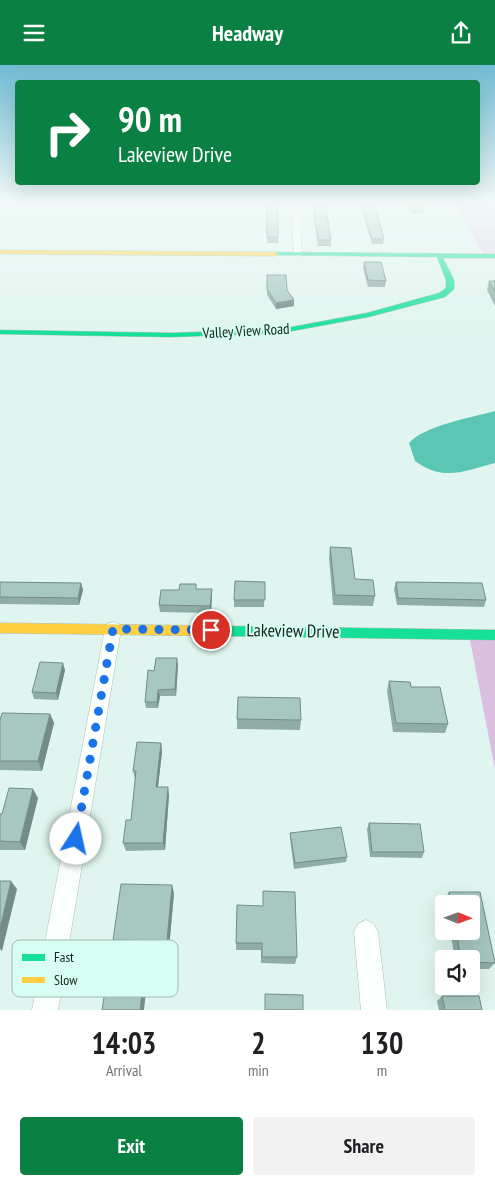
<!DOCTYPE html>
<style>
:root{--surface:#fff;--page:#f2f2f2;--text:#202124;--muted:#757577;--accent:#0b8043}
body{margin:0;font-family:"PT Sans Narrow",sans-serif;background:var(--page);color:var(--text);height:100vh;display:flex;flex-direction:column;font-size:19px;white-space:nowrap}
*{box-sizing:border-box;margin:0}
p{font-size:16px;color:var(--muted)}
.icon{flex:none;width:28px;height:28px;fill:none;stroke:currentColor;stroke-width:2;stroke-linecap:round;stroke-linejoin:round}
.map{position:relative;height:945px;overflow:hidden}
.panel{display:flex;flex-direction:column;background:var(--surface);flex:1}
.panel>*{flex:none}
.top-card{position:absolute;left:15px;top:15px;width:465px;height:105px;border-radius:5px;box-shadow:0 5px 20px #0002;background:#0b8043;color:#fff;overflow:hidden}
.needle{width:32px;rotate:91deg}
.buttons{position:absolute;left:435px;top:830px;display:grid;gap:10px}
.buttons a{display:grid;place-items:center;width:45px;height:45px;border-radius:5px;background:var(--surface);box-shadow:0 5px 20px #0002;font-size:25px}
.pin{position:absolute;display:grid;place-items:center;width:42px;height:42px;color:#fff;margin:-21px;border:2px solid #fff;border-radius:50%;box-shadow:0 1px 5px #0007}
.me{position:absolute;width:55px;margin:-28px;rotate:10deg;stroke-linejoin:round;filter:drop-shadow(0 0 4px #0008)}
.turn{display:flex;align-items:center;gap:18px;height:105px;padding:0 20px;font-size:22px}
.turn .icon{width:65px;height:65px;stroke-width:2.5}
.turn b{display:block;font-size:35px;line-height:42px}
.eta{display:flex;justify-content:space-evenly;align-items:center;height:85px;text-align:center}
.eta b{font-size:30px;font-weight:700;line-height:35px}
.button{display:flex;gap:10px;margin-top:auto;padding:10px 20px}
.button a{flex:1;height:58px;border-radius:5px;background:var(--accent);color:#fff;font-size:20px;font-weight:700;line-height:58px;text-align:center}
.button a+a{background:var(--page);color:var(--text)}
header{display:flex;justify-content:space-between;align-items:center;height:65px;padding:0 20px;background:var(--accent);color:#fff;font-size:22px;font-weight:700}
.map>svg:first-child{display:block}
.green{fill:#e1d3e7}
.forest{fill:#dbbfe1}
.water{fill:#5cc6b4}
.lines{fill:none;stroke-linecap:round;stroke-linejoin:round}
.street-casing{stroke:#aebeba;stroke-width:1}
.fast-casing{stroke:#aebeba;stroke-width:1}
.slow-casing{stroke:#aebeba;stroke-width:1}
.street{fill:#fafefd;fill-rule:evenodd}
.fast{fill:#16e098;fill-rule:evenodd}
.slow{fill:#ffcf43;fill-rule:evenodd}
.wall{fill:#8faca6}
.shaded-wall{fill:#748c87}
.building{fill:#a6c8c1;stroke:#748c87}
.route{stroke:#1a73e8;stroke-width:9;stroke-dasharray:0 16.2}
.labels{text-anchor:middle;stroke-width:4;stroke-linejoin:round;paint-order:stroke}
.far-street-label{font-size:15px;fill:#15231f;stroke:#d8fdf3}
.street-label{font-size:18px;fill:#15231f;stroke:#d8fdf3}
.key{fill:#d8fdf3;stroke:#9ebcb3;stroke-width:1}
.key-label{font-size:14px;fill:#15231f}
</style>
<header><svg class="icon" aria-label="menu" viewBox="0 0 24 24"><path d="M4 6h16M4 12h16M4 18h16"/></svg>Headway<svg class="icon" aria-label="share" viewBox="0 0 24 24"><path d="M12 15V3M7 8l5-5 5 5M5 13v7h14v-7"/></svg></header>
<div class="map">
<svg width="495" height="945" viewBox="0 0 495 945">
<rect width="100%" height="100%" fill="#e0f5ef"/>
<path class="green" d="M454,137h41v54h-11z"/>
<path class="forest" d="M469,570h26v134z"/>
<path class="water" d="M495,346v52c-31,8 -51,19 -80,-2l-6,-18c14,-17 64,-26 86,-32z"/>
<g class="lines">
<g class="street-casing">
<path id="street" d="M291,137h8l3,52 -4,3 -4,-3z
M113,557l6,2 2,5 -63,381h-26l73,-381 2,-5z
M366,855l8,4 4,8 9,78h-26l-7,-78 4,-8z"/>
</g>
<g class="fast-casing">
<path id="fast" d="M275,187l220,2v4h-52l11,22v9l-9,8 -77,20 -87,16 -110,4 -171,-3v-4l171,3 110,-4 86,-16 72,-20 7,-5v-8l-9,-23 -164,-2v-2z
M225,561l270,4v10l-270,-4 -5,-1 -1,-4 1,-4z"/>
</g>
<g class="slow-casing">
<path id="slow" d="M0,185l275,2 3,2 -3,2 -275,-2z
M0,558l225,3 5,1 1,4 -1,4 -5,1 -225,-3z"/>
</g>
<use href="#street" class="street"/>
<use href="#fast" class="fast"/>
<use href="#slow" class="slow"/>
</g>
<path class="wall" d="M266,137l12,35v6h-11z
M312,137h13l6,38v6h-13z
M359,137h15l10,37 -1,5h-11z
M407,137h15l2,6 -1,6h-11z
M364,197l22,19 -1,6h-17l-5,-19z
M267,210l20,15 7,16 -18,3 -9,-14z
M489,216h6v25l-8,-16z
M330,482l25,32 20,17 -2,10 -40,-1 -4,-47z
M0,517l81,1 2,7 -4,15 -79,-1z
M265,517l-1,25h-30v-7z
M396,517l90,18 -2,7 -87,-2 -3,-16z
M196,524h16l-1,24 -51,-1 -1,-7 20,-15z
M178,600l-2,31h-16l-2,12h-12l-1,-6 9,-31z
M65,605l-7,30 -24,-1 -2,-7z
M389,616l22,6 37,37 -3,9 -52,-1 -6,-41z
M50,649l4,9 -12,48 -42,-1v-50z
M237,654l64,1 -1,10 -63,-1z
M161,678l1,9 -4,35 11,8 -4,55 -39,1 -3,-8 8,-23 4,-41 -2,-8z
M38,733l-13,52h-25v-36h2z
M369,758l55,29 -2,6 -52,-1 -3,-28z
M290,768l57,24 -1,5 -52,7 -4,-30z
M449,827h31l15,71 -6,6h-18v-10h-16l-5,-28h21v-27h-25l-1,-5z
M174,828l-5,55 -53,-1 -3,-7z
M237,840l60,52 -2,7 -34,-1v-13h-25z
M442,931l40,14h-43l-2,-9z"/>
<path class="shaded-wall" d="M294,235v6l-18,3v-6z
M81,518l2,7 -4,15 -1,-7z
M212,524v7l-1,17 -1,-7z
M177,593l1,7 -2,31 -1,-7z
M63,598l2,7 -7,30 -2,-7z
M158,625l2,6 -2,12 -1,-6z
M50,649l4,9 -12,48 -4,-10z
M161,678l1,9 -5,43 -1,-8z
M168,722l1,8 -4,55 -2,-7z
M33,724l5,9 -13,52 -5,-8z
M11,816l6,8 -15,62 -2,-2v-20z
M172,820l2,8 -5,55 -2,-7z
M143,920l3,6 -2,19h-4z"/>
<path class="building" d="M266,137h12v35h-11z
M313,137h12l6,38h-13z
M361,137h13l10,37h-12z
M410,137h12l2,6h-11z
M364,197h17l5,19 -18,-1z
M267,210h19l1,15 7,10 -18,3 -9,-14z
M489,216h6v11z
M330,482l21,1 4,31 18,1 2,16 -40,-1z
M235,516l30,1v18h-31z
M0,517l81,1 -3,15 -78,-1z
M396,517l86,1 4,17 -88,-2z
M180,519h16v5h16l-2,17 -51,-1 2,-15h18z
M156,593h21l-2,31 -17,1 -1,12h-12l3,-32 6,1z
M40,597l23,1 -7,30 -24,-1z
M389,616l21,1 1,5h29l8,37 -52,-1z
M238,632l62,1 1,22 -64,-1z
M2,648l48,1 -12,47h-38v-41z
M137,677l24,1 -5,44h12l-5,56h-40l3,-23h5l5,-49h-3z
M9,723l24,1 -13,53 -20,-1v-27h2z
M369,758l51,1 4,28h-52z
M341,762l6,30 -52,6 -5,-30z
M0,816h11l-11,48z
M121,819l51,1 -5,56 -54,-1z
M263,826l32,1 2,65h-35v-14h-26l1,-38 26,1z
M449,827h31l15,71 -24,-1v-3h-10l-5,-28h15v-27h-20z
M106,919l37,1 -3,25h-38z
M265,929l38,1v15h-38z
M442,931h37l3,14h-37z"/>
<linearGradient id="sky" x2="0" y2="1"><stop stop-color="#70bbd3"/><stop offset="0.51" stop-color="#f1faf8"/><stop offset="1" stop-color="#f1faf8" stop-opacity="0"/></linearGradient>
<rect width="495" height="269" fill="url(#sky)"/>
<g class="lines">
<path class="route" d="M76,774l37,-210 98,1"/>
</g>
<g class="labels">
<g class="far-street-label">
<text transform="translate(246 266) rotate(-3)" y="5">Valley View Road</text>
</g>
<g class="street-label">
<text transform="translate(293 566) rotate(1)" y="6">Lakeview Drive</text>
</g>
</g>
<rect x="12" y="875" width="166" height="57" rx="8" class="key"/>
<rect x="22" y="889" width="23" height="7" fill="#16e098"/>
<rect x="22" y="912" width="23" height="6" fill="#ffcf43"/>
<g class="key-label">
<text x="54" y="897">Fast</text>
<text x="54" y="920">Slow</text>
</g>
</svg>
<div class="buttons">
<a><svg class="needle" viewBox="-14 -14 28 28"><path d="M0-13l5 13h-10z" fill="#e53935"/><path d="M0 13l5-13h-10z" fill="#757577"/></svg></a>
<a><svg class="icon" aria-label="sound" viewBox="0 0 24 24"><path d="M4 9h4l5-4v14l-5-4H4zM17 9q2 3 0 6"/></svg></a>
</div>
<div class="pin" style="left:211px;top:565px;background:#d93025"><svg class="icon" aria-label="arrive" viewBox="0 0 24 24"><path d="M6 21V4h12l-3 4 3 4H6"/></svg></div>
<svg class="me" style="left:76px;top:774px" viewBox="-20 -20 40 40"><circle r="19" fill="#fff"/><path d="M0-13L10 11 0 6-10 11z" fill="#1a73e8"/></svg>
<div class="top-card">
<div class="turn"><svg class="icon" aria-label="right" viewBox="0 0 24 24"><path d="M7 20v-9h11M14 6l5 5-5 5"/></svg><div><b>90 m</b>Lakeview Drive</div></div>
</div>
</div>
<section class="panel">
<div class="eta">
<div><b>14:03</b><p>Arrival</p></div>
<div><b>2</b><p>min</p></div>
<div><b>130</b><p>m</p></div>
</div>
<div class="button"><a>Exit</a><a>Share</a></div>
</section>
